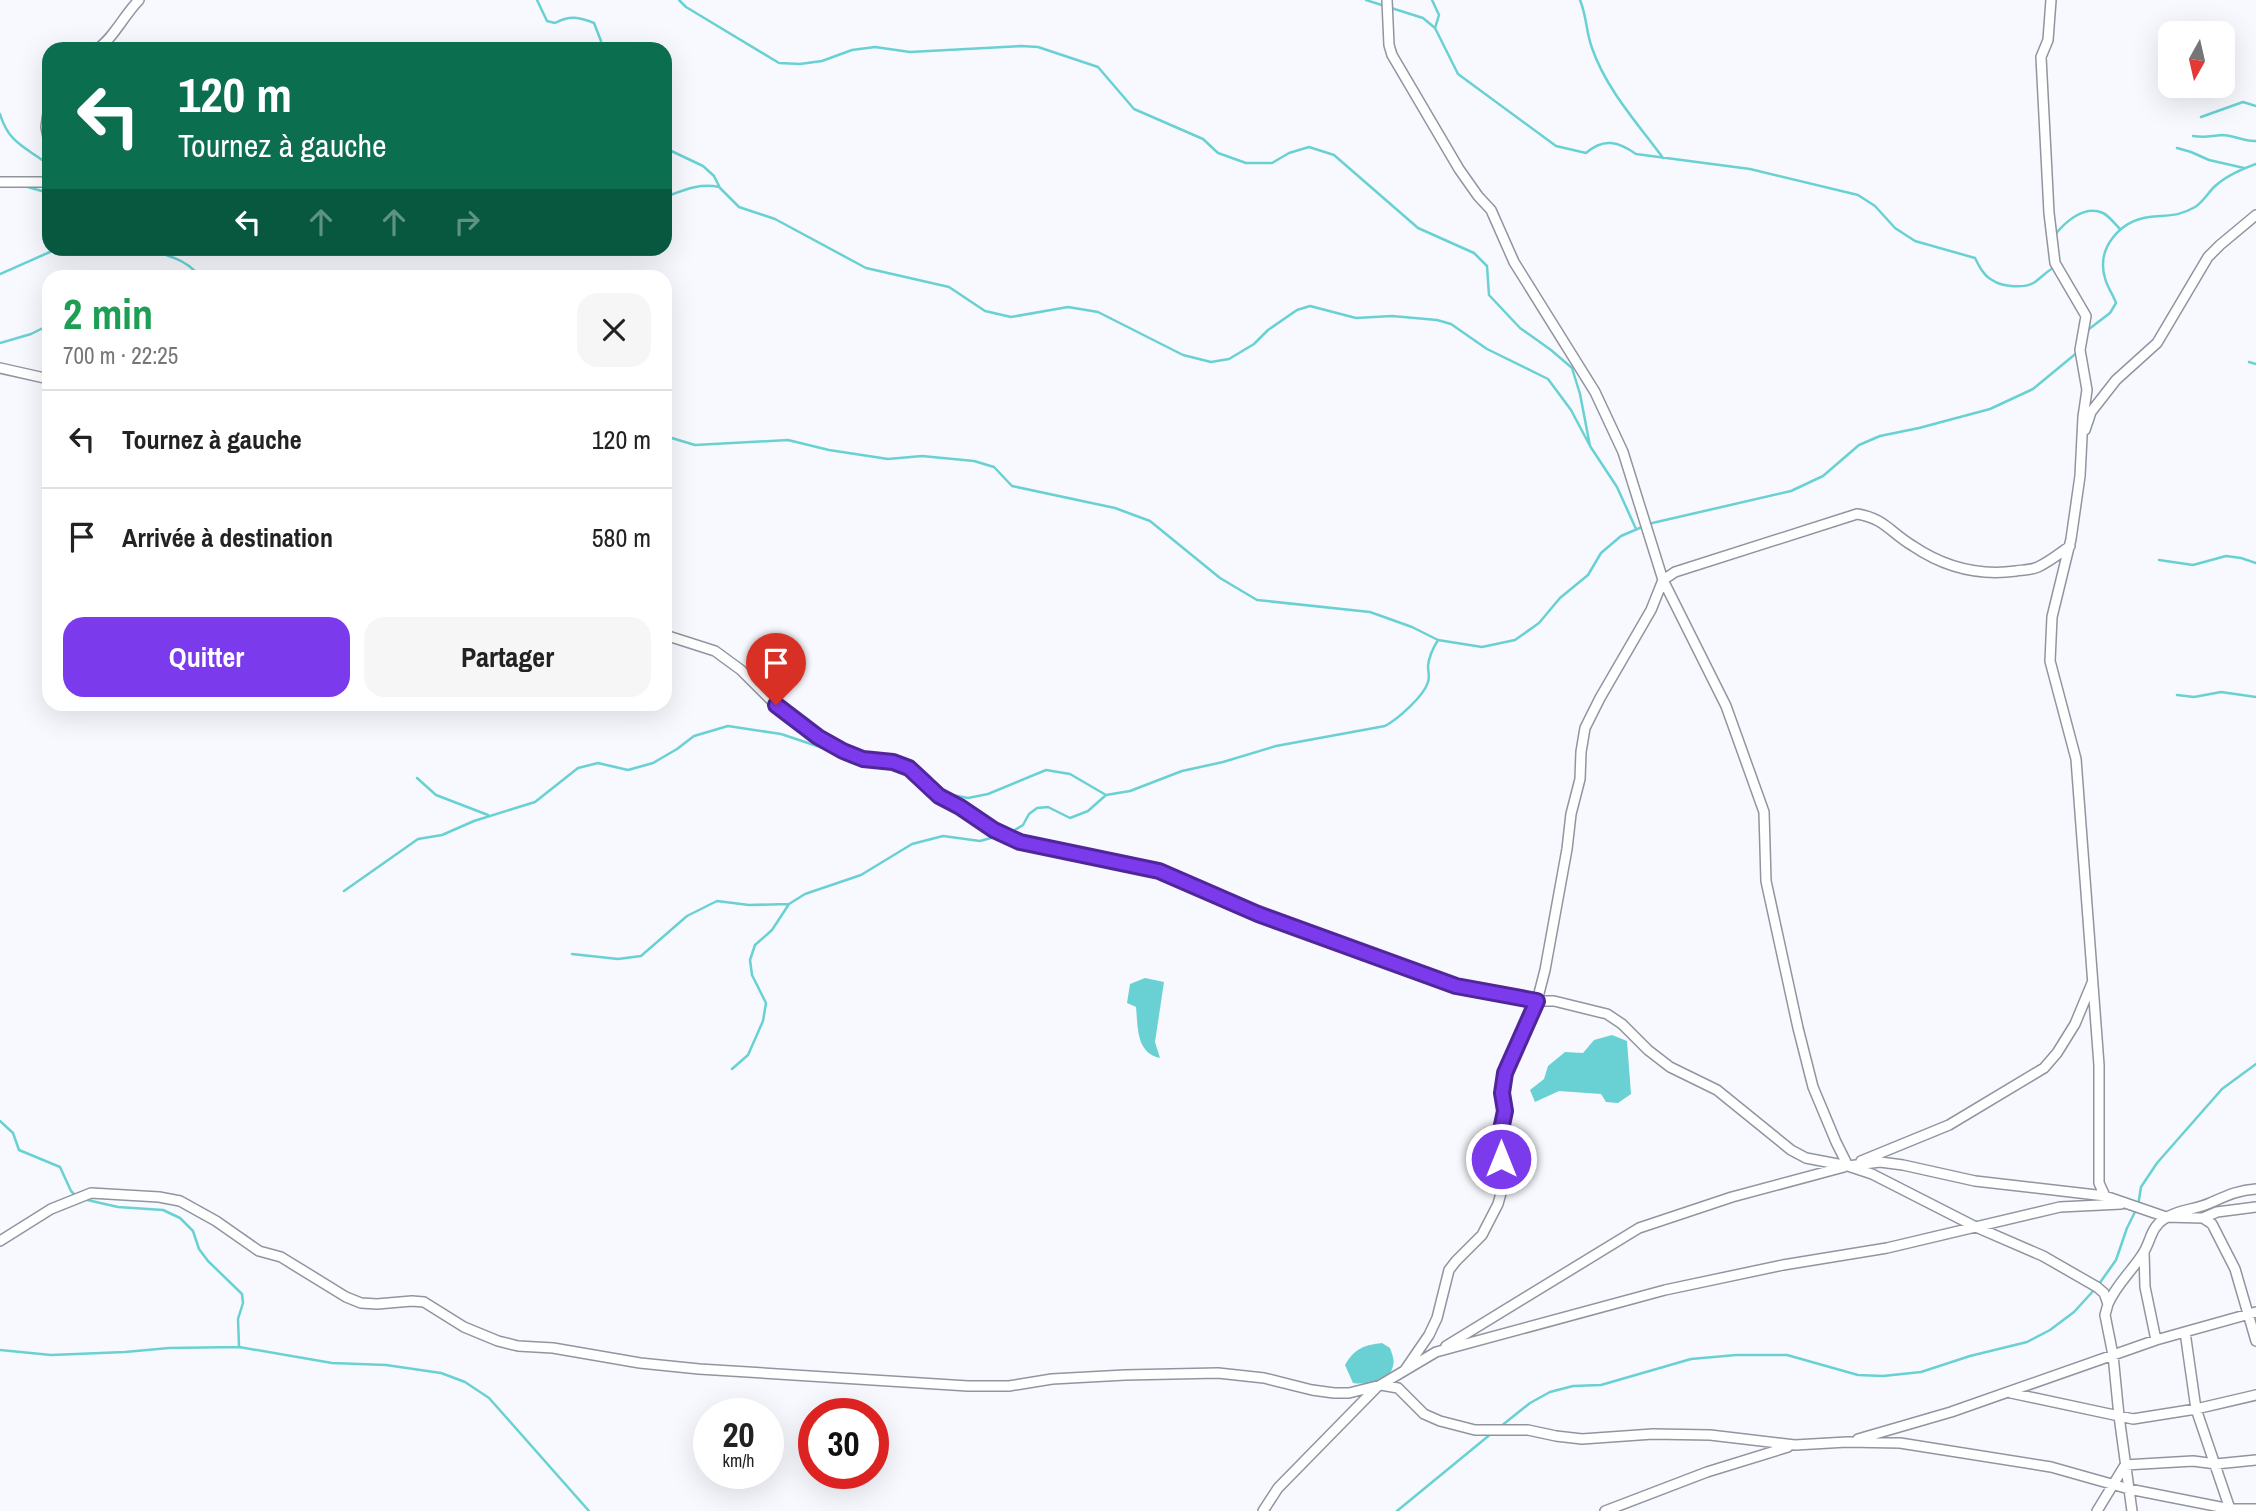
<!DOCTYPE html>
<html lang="fr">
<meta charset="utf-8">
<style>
:root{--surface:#fff;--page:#f6f6f6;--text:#222;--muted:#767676;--line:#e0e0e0;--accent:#7c3aed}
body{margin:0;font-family:"Archivo Narrow",sans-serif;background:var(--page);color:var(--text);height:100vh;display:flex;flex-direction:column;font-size:26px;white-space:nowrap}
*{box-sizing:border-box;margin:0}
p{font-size:23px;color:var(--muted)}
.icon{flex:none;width:38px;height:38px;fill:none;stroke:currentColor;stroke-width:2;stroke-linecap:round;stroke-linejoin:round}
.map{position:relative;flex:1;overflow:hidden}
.side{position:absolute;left:42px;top:270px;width:630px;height:441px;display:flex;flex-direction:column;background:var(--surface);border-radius:21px;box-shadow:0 7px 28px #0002}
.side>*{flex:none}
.banner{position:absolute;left:42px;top:42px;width:630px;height:214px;border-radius:21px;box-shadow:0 7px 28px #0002;background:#0b6e4f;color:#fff;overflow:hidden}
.needle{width:46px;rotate:188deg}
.controls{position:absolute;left:2158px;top:21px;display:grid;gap:14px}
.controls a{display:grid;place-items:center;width:77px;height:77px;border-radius:14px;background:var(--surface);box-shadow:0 7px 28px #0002;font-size:35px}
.speed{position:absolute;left:693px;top:1398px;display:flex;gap:14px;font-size:35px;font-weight:700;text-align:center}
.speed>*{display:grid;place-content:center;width:91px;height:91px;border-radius:50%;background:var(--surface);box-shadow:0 7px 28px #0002;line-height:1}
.speed small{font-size:18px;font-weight:400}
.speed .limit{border:10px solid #d22;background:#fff;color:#111}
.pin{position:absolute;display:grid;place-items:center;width:60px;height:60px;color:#fff;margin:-72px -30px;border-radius:50% 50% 50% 0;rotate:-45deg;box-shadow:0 0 7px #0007}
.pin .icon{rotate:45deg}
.me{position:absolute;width:77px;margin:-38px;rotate:0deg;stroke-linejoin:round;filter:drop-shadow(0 0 5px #0008)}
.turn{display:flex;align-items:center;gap:24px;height:147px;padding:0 21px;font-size:32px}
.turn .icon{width:91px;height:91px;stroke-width:2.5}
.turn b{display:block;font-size:49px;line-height:60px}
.lanes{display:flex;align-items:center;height:66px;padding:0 21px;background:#0003;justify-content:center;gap:35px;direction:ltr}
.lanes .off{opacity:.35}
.round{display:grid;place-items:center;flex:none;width:74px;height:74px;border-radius:21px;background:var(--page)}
.headline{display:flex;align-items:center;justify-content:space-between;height:119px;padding:0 21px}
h1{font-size:42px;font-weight:800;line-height:52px;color:#1e9e55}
.button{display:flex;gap:14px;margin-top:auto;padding:14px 21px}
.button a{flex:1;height:80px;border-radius:21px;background:var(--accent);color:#fff;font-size:28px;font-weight:800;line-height:80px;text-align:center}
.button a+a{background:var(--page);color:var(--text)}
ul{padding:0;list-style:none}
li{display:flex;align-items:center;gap:21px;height:98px;padding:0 21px;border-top:2px solid var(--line)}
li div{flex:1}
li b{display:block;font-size:26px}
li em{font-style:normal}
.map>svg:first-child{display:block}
.water{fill:#69d1d3}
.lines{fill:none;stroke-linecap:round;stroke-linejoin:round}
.stream{stroke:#69d1d3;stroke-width:2.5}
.minor-casing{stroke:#90959f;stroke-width:12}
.minor{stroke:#fff;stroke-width:9}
.route-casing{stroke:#51269a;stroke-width:18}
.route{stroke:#7c3aed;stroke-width:12}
</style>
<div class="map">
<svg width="2256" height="1511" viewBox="0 0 2256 1511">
<rect width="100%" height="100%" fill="#f7f9fe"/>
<path class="water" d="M1145,978l19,4 -9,60 5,16c-24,-5 -22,-31 -24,-51l-9,-4 3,-19z
M1612,1035l15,6 4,53 -13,9 -12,-1 -5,-8 -42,-3 -24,11 -5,-12 14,-11 4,-13 17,-14 18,1 11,-13z
M1382,1343l8,5c2,6 5,12 3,18 -3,16 -27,19 -40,17l-8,-18c9,-16 19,-20 37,-22z"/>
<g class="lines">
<path class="stream" d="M537,0l10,21 8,2c15,-8 24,-6 39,0l7,18v8
M679,0l7,7 93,56 21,1 22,-3 30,-11 23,-3 35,5 111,-6 17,1 60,20 36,42 69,30 15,14 28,10h26l17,-10 20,-6 25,8 84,73 56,25 13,13 2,29 31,33 31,22 21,18 8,26 10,52 27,41 19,42
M1366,0l57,18 12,10 23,46 98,72 30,7c18,-16 33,-11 50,1l114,15 108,26 17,11 20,22 20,13 60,17c4,8 9,18 17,22 10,7 33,9 43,2 7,-5 11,-10 18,-14
M1432,0l7,15 -4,13
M1580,0c7,17 6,32 12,48 14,41 46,76 71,110
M0,114c9,30 26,33 49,51
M2201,117l42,-15 13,4
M2193,136c14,2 16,0 29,-1 12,0 22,7 34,6
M665,148l38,18 11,10 6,12 19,19 36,12 91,49 83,19 36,24 26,6 57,-10 30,5 85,43 28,7 18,-3 25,-15 14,-14 29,-20 13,-4 46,12 36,-2 45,4 14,4 36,25 61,30 23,31 18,34
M2177,148l14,4 18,8 35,8
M24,186l25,7
M665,197c19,-7 34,-14 54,-10
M2054,236c10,-13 30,-32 49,-23 6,3 12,11 17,16
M137,248c22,5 48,9 62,28
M0,274l59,-26
M2087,332l2,-3 21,-16 6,-10c-3,-9 -9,-16 -11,-25 -9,-30 15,-57 44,-61 19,-2 29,0 46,-10 8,-5 13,-14 19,-20 12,-11 26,-17 42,-23
M0,343l31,-9 18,-9
M2249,362l7,2
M665,436l30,9 93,-5 41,10 59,9 34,-3 52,5 20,6 18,19 103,22 35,13 70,57 37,22 113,12 42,15 26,13 44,7 33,-7 24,-17 21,-25 28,-23 13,-22 20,-17 21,-9
M1648,524l143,-33 32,-15 36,-31 21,-9 39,-8 71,-19 43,-20 46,-38
M2159,560l34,5 33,-9 15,2 15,5
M2177,695l17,2 27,-5 35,5
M860,754l36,3 16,5 18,15 12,16 26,5 20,-4 58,-24 24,4 36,21 24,-4 52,-20 41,-9 53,-16 109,-20c13,-7 39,-30 43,-44 2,-5 0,-11 0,-16 1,-10 5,-18 10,-26
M417,778l19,17 52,20
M1008,834l15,-9 6,-11 8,-6 11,-1 22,11 18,-7 18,-16
M344,891l74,-52 24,-4 32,-14 61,-19 43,-34 20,-5 30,7 25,-7 24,-14 17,-13 34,-10 53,8 42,14 14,2
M572,954l46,5 23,-3 46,-40 30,-15 32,4 40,-1 16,-10 56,-19 51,-31 31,-8 37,5 18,-5
M732,1069l16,-14 15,-34 3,-18 -14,-28 -2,-15 5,-15 17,-15 17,-26
M0,1121l13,12 6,17 41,17 11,24 6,6
M83,1199l35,8 45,3 17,8 13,13 6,18 9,12 34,33 1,9 -5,16 1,27
M2099,1284l17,-24 11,-32 11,-22 3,-19 16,-24 65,-74 34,-25
M0,1350l51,5 74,-3 44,-4 70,-1 93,16 54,2 55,8 24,9 24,16 100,113
M1500,1427l30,-24 20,-11 23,-6 28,-1 90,-26 45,-4h51l71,20 25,1 38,-4 49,-16 57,-14 23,-12 24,-18 21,-23
M1397,1511l95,-78"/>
<g class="minor-casing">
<path id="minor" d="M1387,0l2,45 3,10 67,114 19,27 13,14 23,52 81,130 28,60 40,128 63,126 38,106 2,69 32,147 15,59 23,55 12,24 32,-4 23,3 72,16 130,15
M2051,0l-3,40 -7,17 8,156 6,50 31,53 -6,34 7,40 -4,27 -3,59 -9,63 -19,78 -2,44 26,98 23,306v118l6,13 61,21 37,1 9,6 23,45 21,72
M97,49c16,-10 27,-34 42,-49
M49,106l-3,21 3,15
M0,182h42l7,-1
M0,368l49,11
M2085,430l6,-18 25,-32 41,-37 51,-86 12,-12 36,-30
M665,635l50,16 26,19 35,35 42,32 45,22 30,3 16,6 30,28 21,11 34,23 26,12 139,29 99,43 198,73 74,14h24l53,13 15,10 26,26 22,17 47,23 74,60 15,8 42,8 24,8 104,53 67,29 54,31 7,6 4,11 -3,11 8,40 6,61 13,95
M1861,1161l88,-36 95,-57 13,-15 18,-29 17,-41
M2203,1218l14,-6 39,-5
M0,1241l51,-32 40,-16 68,4 21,4 36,20 43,30 22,6 65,40 15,6 16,1 35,-3 12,1 40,25 34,14 20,5 35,2 87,15 59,6 269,17h41l43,-7 73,-4 93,-2 46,5 48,12 22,3h15l32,-8 17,3 26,26 16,7 35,9h53l28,6 26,3 71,-5 57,1 85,10 52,-3 53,1 151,24 78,22 101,20h26
M2144,1252l1,35 11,53
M2108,1304c8,-19 23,-32 34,-49 9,-13 8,-27 22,-36 14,-10 31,-9 46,-16 16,-7 28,-13 46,-14
M2185,1332l11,77 34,100
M1446,1346l193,-118 93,-31 112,-30
M1405,1370l24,-35 8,-17 12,-48 7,-9 26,-26 16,-31 5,-18 -4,-47 6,-28 -3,-18 3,-20 32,-72 8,-31 22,-121 4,-35 9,-35 1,-27 4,-24 15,-30 51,-88 12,-30 12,-8 182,-58c27,4 34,19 56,32 31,21 66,30 103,25 7,-1 15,-1 22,-4 11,-5 21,-13 32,-21
M2011,1393l122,26 63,-10 60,-14
M1858,1439l93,-27 205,-72 100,-28
M1263,1511l15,-23 99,-101 59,-35 229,-62 118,-25 104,-17 173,-41 61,-3
M1605,1511l102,-39 81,-25
M2097,1511l28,-46 68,-4 23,3 40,-4"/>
</g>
<use href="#minor" class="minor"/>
</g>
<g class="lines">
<g class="route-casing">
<path id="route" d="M776,705l42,32 25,14 20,8 30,3 16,6 30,28 21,11 34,23 26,12 139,29 99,43 198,72 81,15 -32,72 -3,20 3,18 -6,28 2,20"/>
</g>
<use href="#route" class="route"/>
</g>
</svg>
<div class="controls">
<a><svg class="needle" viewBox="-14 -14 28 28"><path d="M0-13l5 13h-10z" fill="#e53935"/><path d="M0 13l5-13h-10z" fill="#767676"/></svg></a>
</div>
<div class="speed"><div>20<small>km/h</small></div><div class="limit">30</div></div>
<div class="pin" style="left:776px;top:705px;background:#d93025"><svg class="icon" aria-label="arrive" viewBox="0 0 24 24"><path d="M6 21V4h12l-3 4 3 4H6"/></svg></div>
<svg class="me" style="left:1501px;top:1159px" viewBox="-20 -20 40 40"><circle r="17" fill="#7c3aed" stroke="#fff" stroke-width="3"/><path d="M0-11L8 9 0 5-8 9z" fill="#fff"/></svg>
<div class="banner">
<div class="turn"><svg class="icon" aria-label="left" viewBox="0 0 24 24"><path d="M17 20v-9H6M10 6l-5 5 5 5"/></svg><div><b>120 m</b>Tournez à gauche</div></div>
<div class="lanes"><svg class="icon" aria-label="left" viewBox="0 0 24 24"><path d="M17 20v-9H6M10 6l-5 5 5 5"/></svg><svg class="icon off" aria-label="ahead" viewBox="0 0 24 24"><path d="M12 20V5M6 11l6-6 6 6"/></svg><svg class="icon off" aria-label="ahead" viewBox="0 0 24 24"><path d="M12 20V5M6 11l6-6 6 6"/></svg><svg class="icon off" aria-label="right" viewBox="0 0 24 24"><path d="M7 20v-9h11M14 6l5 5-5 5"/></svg></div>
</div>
<section class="side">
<div class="headline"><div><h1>2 min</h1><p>700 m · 22:25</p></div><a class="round"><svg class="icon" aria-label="close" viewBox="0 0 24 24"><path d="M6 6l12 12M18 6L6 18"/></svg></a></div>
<ul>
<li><svg class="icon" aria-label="left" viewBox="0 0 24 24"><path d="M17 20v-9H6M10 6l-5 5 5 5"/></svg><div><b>Tournez à gauche</b></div><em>120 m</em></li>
<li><svg class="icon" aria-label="arrive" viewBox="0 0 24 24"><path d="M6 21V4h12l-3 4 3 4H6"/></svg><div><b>Arrivée à destination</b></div><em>580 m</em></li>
</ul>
<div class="button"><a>Quitter</a><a>Partager</a></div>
</section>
</div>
